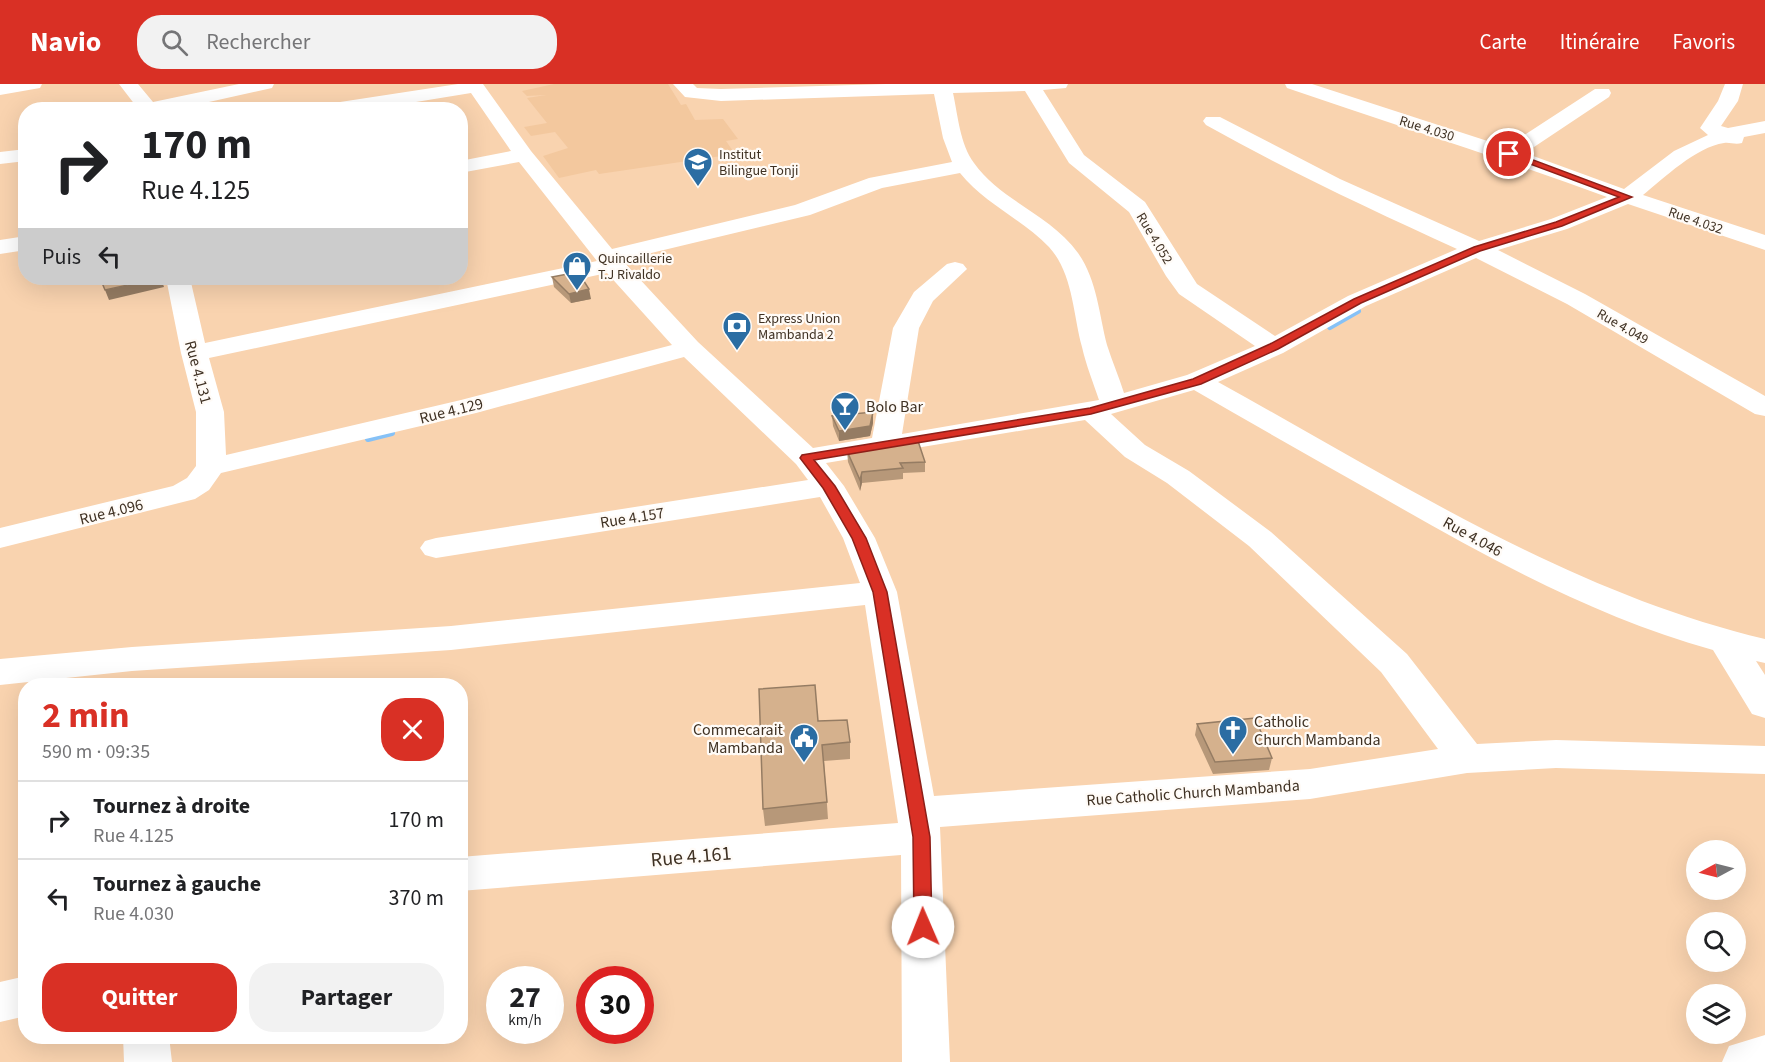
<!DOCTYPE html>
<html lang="fr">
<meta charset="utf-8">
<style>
:root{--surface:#fff;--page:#f2f2f2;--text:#202124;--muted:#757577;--line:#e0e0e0;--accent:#d93025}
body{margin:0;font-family:"Source Sans 3",sans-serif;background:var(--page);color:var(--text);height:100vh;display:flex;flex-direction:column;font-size:22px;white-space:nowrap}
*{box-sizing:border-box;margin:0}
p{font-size:20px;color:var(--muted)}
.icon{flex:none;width:33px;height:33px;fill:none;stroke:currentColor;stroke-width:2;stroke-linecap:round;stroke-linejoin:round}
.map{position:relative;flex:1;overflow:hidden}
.sheet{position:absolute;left:18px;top:594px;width:450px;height:366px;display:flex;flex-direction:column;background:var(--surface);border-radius:24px;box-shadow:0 6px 24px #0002}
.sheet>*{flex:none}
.top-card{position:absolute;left:18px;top:18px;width:450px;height:183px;border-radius:24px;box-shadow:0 6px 24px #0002;background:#fff;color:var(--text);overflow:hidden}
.needle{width:39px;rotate:263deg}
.fabs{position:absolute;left:1686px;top:756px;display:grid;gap:12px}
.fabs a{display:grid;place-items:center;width:60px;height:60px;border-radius:50%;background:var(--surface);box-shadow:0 6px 24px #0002;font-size:30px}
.speed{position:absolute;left:486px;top:882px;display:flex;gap:12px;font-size:30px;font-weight:700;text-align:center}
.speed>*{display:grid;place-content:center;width:78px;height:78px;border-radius:50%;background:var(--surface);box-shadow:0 6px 24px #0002;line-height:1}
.speed small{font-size:15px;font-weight:400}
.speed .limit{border:9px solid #d22;background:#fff;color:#111}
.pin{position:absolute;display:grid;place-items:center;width:51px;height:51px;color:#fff;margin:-26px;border:3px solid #fff;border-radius:50%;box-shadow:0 2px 6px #0007}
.me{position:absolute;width:66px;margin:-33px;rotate:359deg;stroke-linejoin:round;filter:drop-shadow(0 0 4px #0008)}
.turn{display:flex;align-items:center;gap:21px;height:126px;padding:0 24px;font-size:27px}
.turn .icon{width:78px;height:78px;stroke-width:2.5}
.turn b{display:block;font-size:42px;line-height:51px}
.then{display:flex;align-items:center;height:57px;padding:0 24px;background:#0003;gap:12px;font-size:22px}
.round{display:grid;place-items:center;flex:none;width:63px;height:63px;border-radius:24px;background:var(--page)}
.overview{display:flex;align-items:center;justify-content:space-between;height:102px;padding:0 24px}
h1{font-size:36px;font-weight:700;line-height:45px;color:var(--accent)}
.primary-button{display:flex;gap:12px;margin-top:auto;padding:12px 24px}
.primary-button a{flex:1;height:69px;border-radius:24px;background:var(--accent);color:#fff;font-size:24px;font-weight:700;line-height:69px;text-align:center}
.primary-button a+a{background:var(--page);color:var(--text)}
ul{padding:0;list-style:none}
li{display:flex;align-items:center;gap:18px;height:78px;padding:0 24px;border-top:2px solid var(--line)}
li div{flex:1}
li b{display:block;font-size:22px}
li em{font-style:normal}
header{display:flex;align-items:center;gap:36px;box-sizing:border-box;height:84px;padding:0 30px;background:var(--accent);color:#fff}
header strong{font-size:28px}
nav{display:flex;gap:33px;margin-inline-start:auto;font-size:21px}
.search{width:420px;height:54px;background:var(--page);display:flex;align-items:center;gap:15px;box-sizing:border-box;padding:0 21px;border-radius:24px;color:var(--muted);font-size:22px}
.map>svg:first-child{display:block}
.built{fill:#f3c89e}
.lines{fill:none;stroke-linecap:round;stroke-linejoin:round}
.stream{stroke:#86c1f6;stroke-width:6}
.minor{fill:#fff;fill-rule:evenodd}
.wall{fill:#b79879}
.shaded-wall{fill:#957c63}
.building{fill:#d5b18d;stroke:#957c63;stroke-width:1.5}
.route{fill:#d93025;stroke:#8d1f18;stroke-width:1.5}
.labels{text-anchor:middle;stroke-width:4.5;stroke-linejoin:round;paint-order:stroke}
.far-street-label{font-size:14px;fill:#3f3123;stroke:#fffbf7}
.far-poi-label{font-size:14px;fill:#3f3123;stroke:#fffbf7;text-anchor:start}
.street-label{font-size:16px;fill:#3f3123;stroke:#fffbf7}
.poi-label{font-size:16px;fill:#3f3123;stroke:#fffbf7;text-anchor:start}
.near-street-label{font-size:20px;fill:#3f3123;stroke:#fffbf7}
</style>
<header>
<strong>Navio</strong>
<div class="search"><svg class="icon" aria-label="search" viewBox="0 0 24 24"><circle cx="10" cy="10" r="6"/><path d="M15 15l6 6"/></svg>Rechercher</div>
<nav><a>Carte</a><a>Itinéraire</a><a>Favoris</a></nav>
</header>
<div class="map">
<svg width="1765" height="978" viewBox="0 0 1765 978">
<rect width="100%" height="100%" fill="#f9d3af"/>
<path class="built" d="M554,0h114l13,21 5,-1 9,16 28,-1 15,20 -12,2 9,13 -136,20 -3,-4 -37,8 -16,-22 25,-8 -13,-16 -24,4 -7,-9 23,-4 -20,-25 19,-3 -19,1 -5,-5z"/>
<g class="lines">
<path class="stream" d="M1330,243l28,-16
M368,355l24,-6"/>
<path class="minor" d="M0,0h42l-2,4 -40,7z
M119,0h19l15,18 86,-18h35l-2,4 -99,22h-34z
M458,0h25l48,67 81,98 183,-44 74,-27 83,-16 -9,-24 -9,-44 -213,7 -36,-4 -12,-13h20l4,4 24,1 165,-5h182l-2,4 -23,2 41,65 61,47 52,82 78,52 73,-40 109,-47c-85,-39 -169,-78 -251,-124l-3,-4 3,-4h14l120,62 139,62 72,-22 56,-22c-106,-39 -213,-72 -320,-109l-2,-4h27l194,63 89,-58h14l2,4 -2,4 -84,56 99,36 50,-38 34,-16 -8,-7 18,-27 7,-17h18l-5,17 -17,25 7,2 37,-7v12l-21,4 -2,6c-7,2 -12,-1 -18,0 -28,4 -60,35 -81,52l122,40v15l-137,-46 -61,25 -69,21 87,44 180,102v20l-10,-2 -188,-110 -91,-46 -110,48 -83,47 -65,29c176,97 350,210 547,257v24l-9,-2 9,14v43l-13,-4 -39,-64c-119,-33 -227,-93 -333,-154 -62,-35 -124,-70 -186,-106l-83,24 34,31 44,26 82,61 136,122 70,90 79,-4 209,6v28l-209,-6 -89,5 -157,26 -370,28 10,235h-48l-1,-207 -441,36v-34l438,-34 -33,-218 -414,45 -319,21 -132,14v-26l132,-12 319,-21 409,-43 -17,-45 -23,-41 -384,61 -11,-3 -5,-7 5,-7 11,-3 372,-58 -12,-16 -112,-107 -208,56 -255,60 -12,17 -14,9 -195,49v-20l173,-42 14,-8 9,-12v-54l-15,-59 -15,-75h24l15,65 392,-82 -78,-99 -59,11v-12l51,-10 -40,-58 -104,17h-49l2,-4 7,-2zM1025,7l44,72 60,49 37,64 13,18 76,52 -68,29 -63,18c-5,-16 -12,-32 -17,-48 -8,-31 -10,-65 -29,-92 -27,-38 -77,-52 -104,-90 -14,-19 -16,-47 -21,-70zM960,89c25,31 62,46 89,74 24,26 24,67 33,100 4,18 11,35 17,53l-197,34 17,-106 14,-27 34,-32 -4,-5 -8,-2 -8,2 -33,28 -21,36 -21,110 -59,10 -115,-106 -76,-82 188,-45 72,-27zM607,189l65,72 -211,55 -235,55 -2,-43 -15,-54zM1085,336l40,37 42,26 82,63 132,126 57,77 -128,20 -376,27 -37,-204 -22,-54 -31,-52 -18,-23z
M26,65v12l-26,3v-12z
M26,152v14l-26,4v-14z
M26,892v40l-26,6v-40z
M1765,951v27h-43l7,-16z
M123,952h46l3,26h-48z"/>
</g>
<path class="wall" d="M552,193l39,22 -20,4 -17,-16z
M832,332l41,7 -3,13 -31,5 -6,-15z
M847,367l78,11v10l-22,1v6l-41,4 -2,8 -12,-29z
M818,637l32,21v17l-26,2 4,58 -63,7 -2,-17z
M1197,640l75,34 -3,12 -56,4 -18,-39z"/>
<path class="shaded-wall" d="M161,194l3,9 -55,13 -4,-10z
M589,205l2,10 -20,4 -2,-9z
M873,328v11l-3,13 -31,5v-10z
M862,388v11l-2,8v-11z"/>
<path class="building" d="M578,188l11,17 -20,5 -17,-17z
M100,194h60l-55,12z
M873,328l-3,14 -31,5 -7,-15z
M918,357l7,21 -25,1 3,5 -41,4 -2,8 -13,-29z
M815,601l3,36 29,-1 3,22 -28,3 5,57 -64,7 -4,-120z
M1255,634l17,40 -57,4 -18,-38z"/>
<path class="route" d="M1506,68h6l120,45 -70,29 -82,25 -119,52 -83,46 -77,35 -110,30 -277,46 21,26 31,52 21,54 43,245 2,90 -3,5 -6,3 -6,-3 -3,-5 -1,-90 -40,-245 -21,-54 -29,-50 -23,-30 2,-3 288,-47 103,-29 77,-35 84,-45 120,-52 82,-25 63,-25 -113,-42z"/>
<defs>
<g id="school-pin" transform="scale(1.5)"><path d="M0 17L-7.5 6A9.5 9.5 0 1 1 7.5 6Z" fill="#2b6da3" stroke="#fffbf7"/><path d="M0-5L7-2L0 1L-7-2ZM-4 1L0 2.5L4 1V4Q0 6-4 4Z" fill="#fff"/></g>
<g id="shop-pin" transform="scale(1.5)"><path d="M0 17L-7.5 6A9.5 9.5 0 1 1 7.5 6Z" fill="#2b6da3" stroke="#fffbf7"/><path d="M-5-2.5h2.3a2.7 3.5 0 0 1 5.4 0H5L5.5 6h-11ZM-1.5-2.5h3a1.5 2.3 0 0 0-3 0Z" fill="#fff"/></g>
<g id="bank-pin" transform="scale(1.5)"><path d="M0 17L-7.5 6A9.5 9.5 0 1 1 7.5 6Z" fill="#2b6da3" stroke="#fffbf7"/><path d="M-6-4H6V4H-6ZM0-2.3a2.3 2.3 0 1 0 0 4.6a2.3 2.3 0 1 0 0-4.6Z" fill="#fff"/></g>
<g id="bar-pin" transform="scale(1.5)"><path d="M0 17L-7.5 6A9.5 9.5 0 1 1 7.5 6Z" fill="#2b6da3" stroke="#fffbf7"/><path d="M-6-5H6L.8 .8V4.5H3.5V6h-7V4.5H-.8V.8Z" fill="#fff"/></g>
<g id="church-pin" transform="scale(1.5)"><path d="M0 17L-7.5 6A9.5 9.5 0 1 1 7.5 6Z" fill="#2b6da3" stroke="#fffbf7"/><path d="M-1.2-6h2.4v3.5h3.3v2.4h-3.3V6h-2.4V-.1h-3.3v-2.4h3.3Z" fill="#fff"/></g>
<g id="civic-pin" transform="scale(1.5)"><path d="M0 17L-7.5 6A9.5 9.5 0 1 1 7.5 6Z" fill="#2b6da3" stroke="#fffbf7"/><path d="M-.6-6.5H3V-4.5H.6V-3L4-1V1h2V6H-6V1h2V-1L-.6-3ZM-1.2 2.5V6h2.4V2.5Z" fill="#fff"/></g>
</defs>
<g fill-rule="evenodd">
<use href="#school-pin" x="698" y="78"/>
<use href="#shop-pin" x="577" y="182"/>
<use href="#bank-pin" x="737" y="242"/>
<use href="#bar-pin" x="845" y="322"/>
<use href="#church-pin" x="1233" y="646"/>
<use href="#civic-pin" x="804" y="654"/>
</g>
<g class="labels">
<g class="far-street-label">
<text transform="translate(1427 44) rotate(17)" y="5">Rue 4.030</text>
<text transform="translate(1696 136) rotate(19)" y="5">Rue 4.032</text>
<text transform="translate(1155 154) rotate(59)" y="5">Rue 4.052</text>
<text transform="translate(1623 242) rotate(30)" y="5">Rue 4.049</text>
</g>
<g class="far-poi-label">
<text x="719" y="75">Institut<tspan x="719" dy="16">Bilingue Tonji</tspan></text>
<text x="598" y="179">Quincaillerie<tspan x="598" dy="16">T.J Rivaldo</tspan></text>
<text x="758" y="239">Express Union<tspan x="758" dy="16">Mambanda 2</tspan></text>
</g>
<g class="street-label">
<text transform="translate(199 288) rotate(75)" y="6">Rue 4.131</text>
<text transform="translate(451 326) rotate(-14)" y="6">Rue 4.129</text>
<text transform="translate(111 427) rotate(-14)" y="6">Rue 4.096</text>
<text transform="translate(632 433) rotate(-9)" y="6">Rue 4.157</text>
<text transform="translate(1473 452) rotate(29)" y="6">Rue 4.046</text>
<text transform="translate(1193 708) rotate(-4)" y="6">Rue Catholic Church Mambanda</text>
</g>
<g class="poi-label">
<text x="866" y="328">Bolo Bar</text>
<text x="1254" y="643">Catholic<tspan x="1254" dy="18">Church Mambanda</tspan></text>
<text x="783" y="651" text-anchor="end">Commecarait<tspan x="783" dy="18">Mambanda</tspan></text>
</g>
<g class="near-street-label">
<text transform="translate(691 772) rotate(-5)" y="7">Rue 4.161</text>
</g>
</g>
</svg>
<div class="fabs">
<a><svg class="needle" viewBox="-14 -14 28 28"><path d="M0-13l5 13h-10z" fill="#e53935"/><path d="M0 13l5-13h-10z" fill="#757577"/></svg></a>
<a><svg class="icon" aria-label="search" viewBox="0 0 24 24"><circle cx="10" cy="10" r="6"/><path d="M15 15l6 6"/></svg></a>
<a><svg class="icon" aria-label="layers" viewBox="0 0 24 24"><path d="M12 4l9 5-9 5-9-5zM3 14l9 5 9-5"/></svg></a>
</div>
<div class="speed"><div>27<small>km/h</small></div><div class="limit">30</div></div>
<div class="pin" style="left:1509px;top:70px;background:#d93025"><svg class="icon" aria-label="arrive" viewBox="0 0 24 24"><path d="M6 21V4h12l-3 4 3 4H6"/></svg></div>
<svg class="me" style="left:923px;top:843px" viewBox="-20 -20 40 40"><circle r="19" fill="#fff"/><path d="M0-13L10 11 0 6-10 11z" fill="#d93025"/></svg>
<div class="top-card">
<div class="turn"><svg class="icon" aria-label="right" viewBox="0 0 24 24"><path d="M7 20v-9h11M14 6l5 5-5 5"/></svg><div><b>170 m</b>Rue 4.125</div></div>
<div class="then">Puis<svg class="icon" aria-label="left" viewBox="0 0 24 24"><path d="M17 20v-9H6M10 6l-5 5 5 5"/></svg></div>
</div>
<section class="sheet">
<div class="overview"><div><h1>2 min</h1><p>590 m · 09:35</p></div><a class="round" style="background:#d93025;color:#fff"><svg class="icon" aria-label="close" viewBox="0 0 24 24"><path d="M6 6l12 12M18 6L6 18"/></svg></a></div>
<ul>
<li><svg class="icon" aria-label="right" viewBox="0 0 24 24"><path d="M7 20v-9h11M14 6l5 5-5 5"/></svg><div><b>Tournez à droite</b><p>Rue 4.125</p></div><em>170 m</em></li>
<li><svg class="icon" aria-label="left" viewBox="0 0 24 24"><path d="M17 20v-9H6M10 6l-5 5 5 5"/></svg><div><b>Tournez à gauche</b><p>Rue 4.030</p></div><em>370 m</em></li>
</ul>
<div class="primary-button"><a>Quitter</a><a>Partager</a></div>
</section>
</div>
